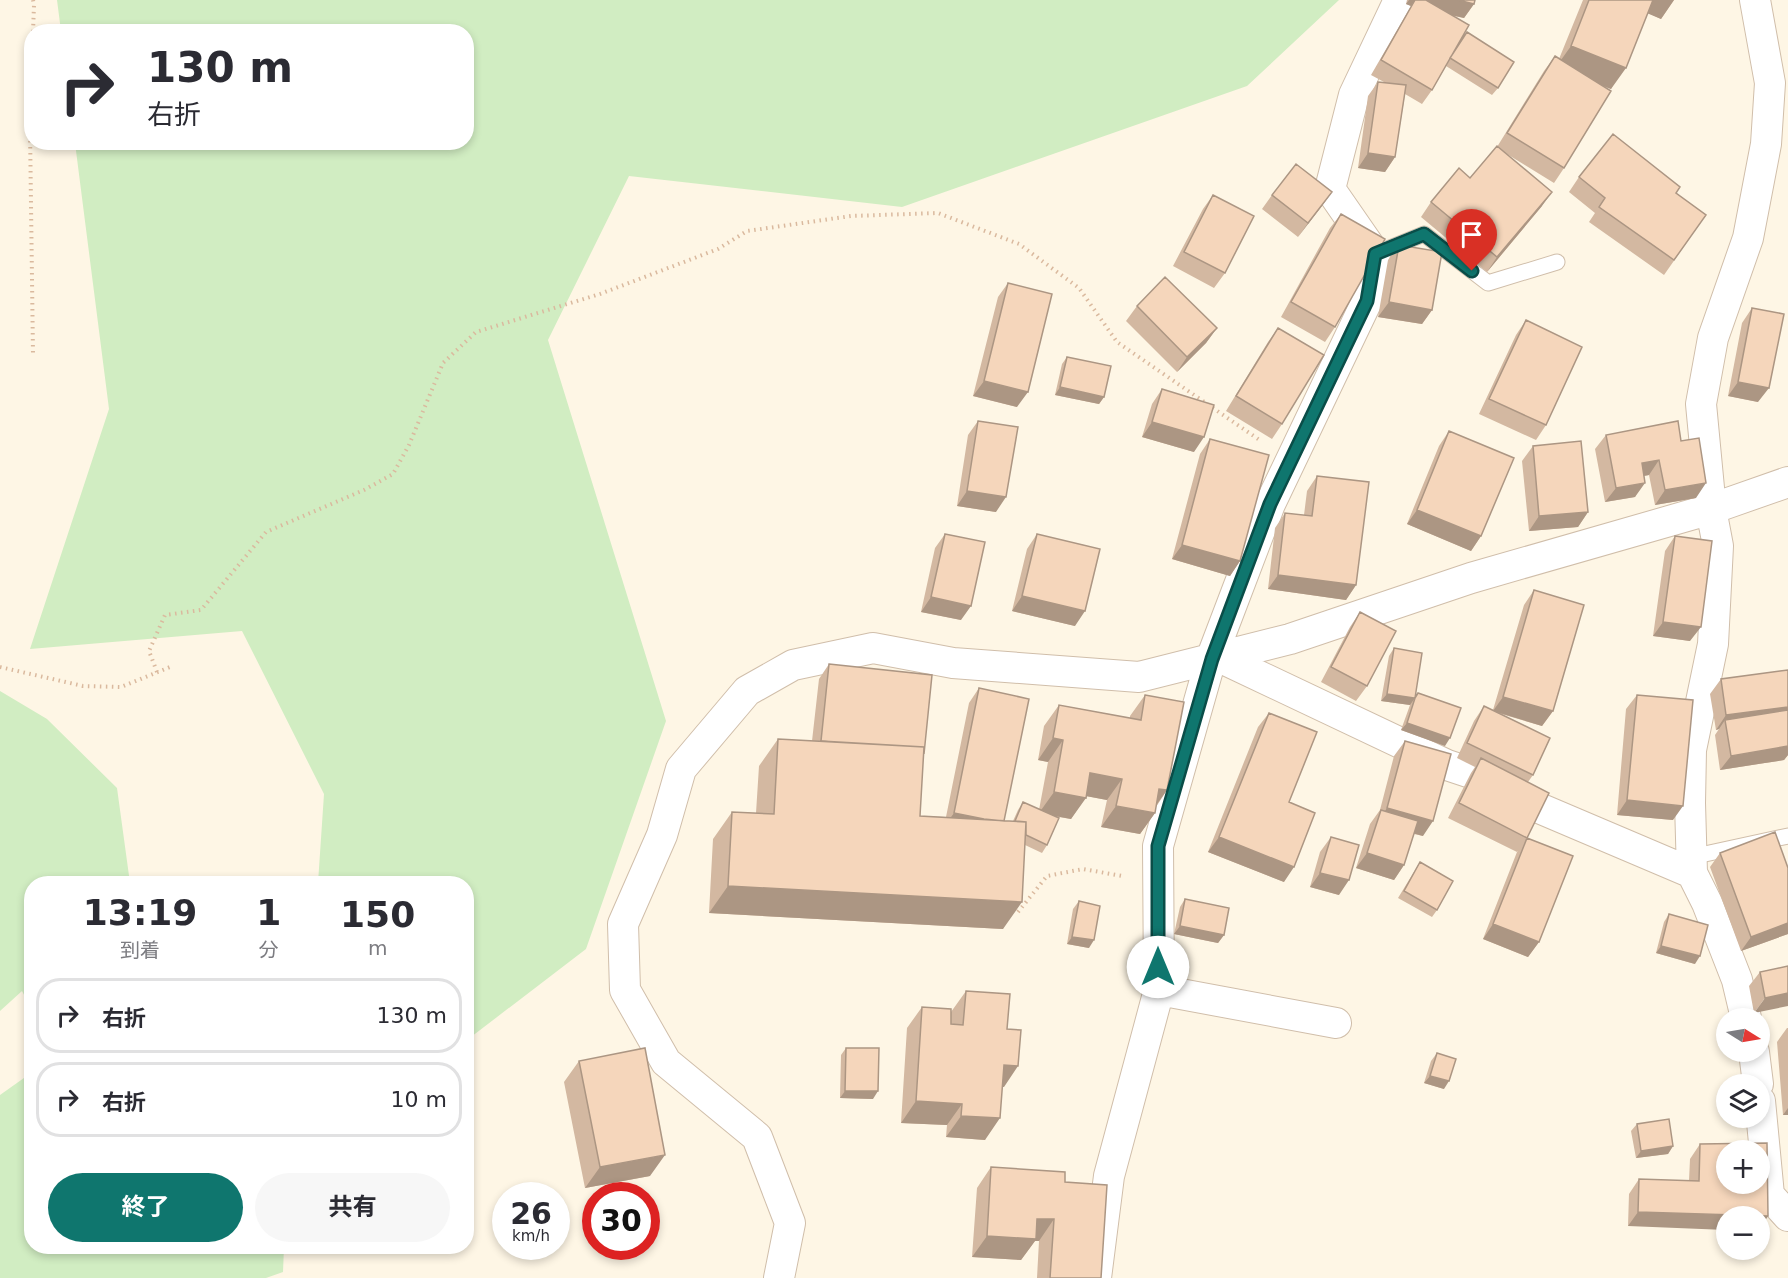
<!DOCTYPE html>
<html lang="ja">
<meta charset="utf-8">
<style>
:root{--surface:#fff;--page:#f7f7f7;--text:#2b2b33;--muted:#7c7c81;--line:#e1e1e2;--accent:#0f766e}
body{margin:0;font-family:"DejaVu Sans","Noto Sans JP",sans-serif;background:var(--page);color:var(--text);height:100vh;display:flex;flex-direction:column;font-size:22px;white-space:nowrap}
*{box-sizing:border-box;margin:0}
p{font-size:20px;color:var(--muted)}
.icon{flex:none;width:33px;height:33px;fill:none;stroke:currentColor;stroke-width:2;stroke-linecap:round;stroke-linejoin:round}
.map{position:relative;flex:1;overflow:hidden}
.side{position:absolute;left:24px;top:876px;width:450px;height:378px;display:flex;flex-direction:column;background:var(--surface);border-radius:24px;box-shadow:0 3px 9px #0003}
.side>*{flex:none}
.top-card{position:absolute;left:24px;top:24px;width:450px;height:126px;border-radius:24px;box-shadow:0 3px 9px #0003;background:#fff;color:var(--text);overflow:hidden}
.needle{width:39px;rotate:101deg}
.tools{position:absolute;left:1716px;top:1008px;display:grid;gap:12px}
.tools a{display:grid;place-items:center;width:54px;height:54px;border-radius:50%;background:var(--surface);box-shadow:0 3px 9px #0003;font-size:30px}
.speed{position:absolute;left:492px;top:1182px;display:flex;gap:12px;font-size:30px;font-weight:700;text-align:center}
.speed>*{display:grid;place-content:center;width:78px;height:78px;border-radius:50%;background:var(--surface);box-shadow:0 3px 9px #0003;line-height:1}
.speed small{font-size:15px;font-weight:400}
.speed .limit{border:9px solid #d22;background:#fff;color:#111}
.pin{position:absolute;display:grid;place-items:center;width:51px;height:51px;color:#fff;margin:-62px -26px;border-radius:50% 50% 50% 0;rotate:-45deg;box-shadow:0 0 6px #0007}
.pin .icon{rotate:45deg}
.me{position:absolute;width:66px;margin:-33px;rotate:0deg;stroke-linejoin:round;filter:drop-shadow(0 0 4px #0008)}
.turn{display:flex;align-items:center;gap:21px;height:126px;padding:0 24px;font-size:27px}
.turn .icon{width:78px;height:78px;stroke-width:2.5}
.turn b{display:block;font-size:42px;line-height:51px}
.eta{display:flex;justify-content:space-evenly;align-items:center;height:102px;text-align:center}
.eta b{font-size:36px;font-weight:700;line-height:42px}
.action{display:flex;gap:12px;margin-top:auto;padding:12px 24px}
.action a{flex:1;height:69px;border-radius:36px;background:var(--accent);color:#fff;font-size:24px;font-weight:700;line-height:69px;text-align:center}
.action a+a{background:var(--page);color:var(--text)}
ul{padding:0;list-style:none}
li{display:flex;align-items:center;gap:18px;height:75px;margin:0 12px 9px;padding:0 12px;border:3px solid var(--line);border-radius:24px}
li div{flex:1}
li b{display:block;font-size:22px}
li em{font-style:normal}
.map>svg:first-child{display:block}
.green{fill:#d1edc2}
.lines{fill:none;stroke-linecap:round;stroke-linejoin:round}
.lane-casing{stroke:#d0beaa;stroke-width:17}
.street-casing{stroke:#d0beaa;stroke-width:32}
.path{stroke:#dab99e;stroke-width:4;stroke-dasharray:1.5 4.5;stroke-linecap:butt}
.lane{stroke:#fff;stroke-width:15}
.street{stroke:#fff;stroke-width:30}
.wall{fill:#d3b8a1}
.shaded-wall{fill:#ac9683}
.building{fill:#f5d6bb;stroke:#ac9683;stroke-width:1.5;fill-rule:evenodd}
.route-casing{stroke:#0a4d48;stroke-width:15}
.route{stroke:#0f766e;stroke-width:10}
</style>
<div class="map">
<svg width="1788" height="1278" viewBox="0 0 1788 1278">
<rect width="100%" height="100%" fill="#fef6e5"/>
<path class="green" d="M57,0h1282l-92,86 -345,121 -273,-31 -81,164 118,381 -80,228 -119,91 -1,-156 -148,-1 6,-89 -82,-163 -212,18 79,-240 -34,-266 391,-1v-110l-405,-1z
M0,691l47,28 70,69 13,95 -98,1 -1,124 -9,-17 -22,20z
M31,1073l1,173 252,1 -1,25 -17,6h-266v-183z"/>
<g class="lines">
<g class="lane-casing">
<path id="lane" d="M1375,254l49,-20 64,49 69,-21
M1691,857l97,-21"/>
</g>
<g class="street-casing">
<path id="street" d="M1219,657l228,108 24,8 68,35 153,65 15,30 30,77 9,38
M1692,873l-2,-70 1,-53 22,-106 5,-98 -7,-37 -10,-105 12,-66 35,-100 18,-94 4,-61 -15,-83
M1159,990l177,33
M1754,1052l4,32
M1760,1101l9,94 19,21
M779,1278l11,-55 -33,-86 -91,-75 -41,-72 -2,-66 39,-89 19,-66 66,-78 46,-26 80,-17 80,15 186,14 151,-38 181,-61 240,-69 77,-27
M1096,1278l13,-102 50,-186 -1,-144 53,-187 59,-155 97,-203 8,-47 -45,-65 24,-94 45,-95"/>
</g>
<path class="path" d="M33,0l1,5 -1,27
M32,51l-2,78 3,225
M0,667l83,19 38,1 49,-20
M157,672l-8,-21 16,-36 36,-5 65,-78 98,-42 29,-16 16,-29 34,-82 33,-31 124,-38 118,-45 29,-18 104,-15 87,-3 81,31 60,44 38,54 144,99
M1018,912l29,-36 36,-7 39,7"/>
<use href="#lane" class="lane"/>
<use href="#street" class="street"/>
</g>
<path class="wall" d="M1407,0h68l-1,4 -10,14 -10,-2 2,31 42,41 -6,7 -46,-29 -14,24 -10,14 -17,-10 -10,63 -10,15 -27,-4 10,-72 10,-14h6l-13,-7 40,-69 -5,-2z
M1583,0h91l-13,19 -13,-6 -37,76 -9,-3 -38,82 -10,15 -52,-32 40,55 -55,66 -66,-55 10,-15 39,-24 27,-31 47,-76 11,-15 4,3z
M1579,177l97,16 30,22 -42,60 -75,-53 6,-9 -26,-21z
M1332,192l-34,45 -36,-28 10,-14z
M1213,195l12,78 -11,15 -41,-22 30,-57z
M1341,214l-6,113 -10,15 -44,-25 49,-89z
M1399,245l33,65 -10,14 -44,-7 10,-57z
M1008,283l9,124 -44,-11 25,-99z
M1137,306l80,22 -11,15 -29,29 -51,-51z
M1752,308l6,94 -30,-6 14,-73z
M1526,320l20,105 -10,15 -57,-26 37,-79z
M1278,328l4,96 -10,15 -46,-28 42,-69z
M1067,357l37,40 -5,7 -44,-9 7,-31z
M1162,389l32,63 -52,-15 10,-33z
M978,421l18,91 -39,-6 11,-71z
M1449,431l32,105 -10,15 -64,-27 32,-78z
M1606,435l75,6 15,57 -41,7 -6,-30 -5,1 -9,21 -30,5 -10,-53z
M1210,439l30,122 -10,15 -58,-17 28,-105z
M1533,446l55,66 -10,15 -49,4 -7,-70z
M1317,476l39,109 -10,15 -78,-11 7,-61 10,-15 19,2 3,-24z
M945,534l16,86 -40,-8 14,-64z
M1037,534l38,92 -63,-15 15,-62z
M1675,536l15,105 -37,-5 12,-85z
M1534,590l19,121 -11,15 -44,-13 35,62 -5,7 -1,56 -10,14 -69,-34 23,-45 4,-6 -18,-9 17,-37 10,-15 9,4 31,-105z
M1360,612l7,74 -11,15 -35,-19 29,-55z
M1394,648l22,48 29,50 -44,-16 9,-25 -29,-4 8,-45z
M829,664l94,90 -3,62 26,1 23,-114 10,-15 25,133h9l5,-11 5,-8 16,8 9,-48 -10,-2 6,-34 15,-21 71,13v-2l15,-21 22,95 -11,17 -1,6 -15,21 -39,-7 6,-27 -21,-4 -15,23 -18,-3 -6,29 -5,8 -17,-8 -22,84 -294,-16 4,-74 19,-27 24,1 3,-47 19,-27 34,2 7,-62z
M1788,670v85l-4,5 -64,10 -5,-35 4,-6 -3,1 -6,-36 11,-15z
M1637,695l36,125 -56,-5 9,-106z
M1269,713l20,89 -5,80 -76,-30 50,-125z
M1405,741l18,95 -9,-2 -10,31 -10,15 -38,-12 14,-44 10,-14 14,-54z
M1331,837l8,58 -29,-8 10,-35z
M1527,838l12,104 -11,15 -45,-18 34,-87z
M1720,853l68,15v66l-47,17 -31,-84z
M1420,862l17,48 -5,7 -34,-19z
M1185,899l39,36 -6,8 -44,-9 6,-27z
M1079,901l10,47 -22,-4 6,-35z
M1669,914l26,50 -39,-11 8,-31z
M1788,966l-34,47 -5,-27 11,-14z
M966,991l38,96h-2l-17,53 -39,-3 1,-12 -46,-2 6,-95 15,-21 29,5z
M1787,1028h1v87h-5l-6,-73z
M846,1048l27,51 -33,-1 1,-43z
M1437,1053l7,36 -20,-6 7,-22z
M579,1061l71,115 -65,12 -21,-106z
M1637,1124l36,22 -5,8 -32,4 -5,-27z
M1700,1144l68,72 -8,12v-12l-132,10 1,-32 10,-15 50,2 1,-22z
M991,1167l74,15 36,96h-64l2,-37h-4l-14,19 -49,-3 5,-69z"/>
<path class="shaded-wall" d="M1409,0h6l-4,6 -5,-2z
M1415,0h43l16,4 -10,14 -52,-12z
M1650,0h24l-13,19 -19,-8z
M1571,46l55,22 -15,21 -55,-22z
M1368,153l27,4 -10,15 -27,-4z
M1332,192l-10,14 -24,31 10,-14z
M1552,192l-10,14 -55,66 10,-15z
M1389,302l43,8 -10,14 -44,-7z
M1217,328l-11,15 -29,29 10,-15z
M984,381l44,11 -11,15 -44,-11z
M1738,382l31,6 -11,14 -30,-6z
M1060,387l44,10 -5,7 -44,-9z
M1152,422l52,15 -10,15 -52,-15z
M1659,460l-10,15 -17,3 10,-15z
M1645,483l-10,14 -30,5 11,-14z
M1706,483l-10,15 -41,7 10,-15z
M967,491l39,6 -10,15 -39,-6z
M1417,510l64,26 -10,15 -64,-27z
M1588,512l-10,15 -49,4 10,-15z
M1182,545l58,16 -10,15 -58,-17z
M1278,575l78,10 -10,15 -78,-11z
M1022,596l63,15 -10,15 -63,-15z
M931,597l40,9 -10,14 -40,-8z
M1663,622l38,5 -11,14 -37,-5z
M1387,694l28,4 -5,7 -29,-4z
M1503,697l50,14 -11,15 -49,-15z
M1788,707v13h-63l-6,9 -3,1 10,-15z
M1407,723l43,15 -5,8 -44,-16z
M1053,738l10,2 -15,22 -10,-2z
M1788,746v9l-4,5 -64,10 11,-14z
M1090,773l32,6 -15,21 -32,-6z
M1159,789l8,1 -15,21z
M1054,792l32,6 -15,21 -32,-6z
M1627,800l56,6 -10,14 -56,-5z
M1116,806l39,7 -15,21 -39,-7z
M1387,808l46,13 -10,15 -46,-13z
M954,813l50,10 -61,5z
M1219,837l75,30 -10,15 -76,-30z
M1367,853l37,12 -10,15 -38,-12z
M1320,873l29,7 -10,15 -29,-8z
M728,886l294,16 -19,27 -294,-16z
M1788,923v11l-47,17 10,-14z
M1493,924l46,18 -11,15 -45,-18z
M1180,926l44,9 -6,8 -44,-9z
M1072,937l22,3 -5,8 -22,-4z
M1661,946l39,10 -5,8 -39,-11z
M1788,993v13l-34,7 11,-15z
M1004,1065l14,1 -14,21 -15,-1z
M1430,1076l19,5 -5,8 -20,-6z
M845,1091h33l-5,8 -33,-1z
M916,1101l46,3 -15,21 -46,-2z
M1788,1108v7h-5z
M961,1116l39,2 -15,22 -39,-3z
M1673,1146l-5,8 -32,4 5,-7z
M665,1155l-15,21 -65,12 15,-21z
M1638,1212l130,4 -8,12v-12h-34v14l-98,-4z
M1037,1219h17l-15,22h-4l-14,19 -49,-3 15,-21z"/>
<path class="building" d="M1415,0h11l43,25 -37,65 -51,-30z
M1458,0h17l-1,4z
M1589,0h64l-27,68 -55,-22z
M1467,32l47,30 -16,26 -48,-30z
M1555,56l56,35 -47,77 -57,-35z
M1378,82l28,3 -11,72 -27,-4z
M1613,134l67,53 -4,6 30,22 -32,45 -75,-53 6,-9 -26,-21z
M1497,146l55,46 -55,65 -66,-55 28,-34 11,10z
M1296,164l36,28 -24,31 -36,-28z
M1213,195l41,21 -29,57 -41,-21z
M1341,214l44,25 -50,88 -44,-25z
M1399,245l43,7 -10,58 -43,-8z
M1165,277l52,51 -30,29 -50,-51z
M1008,283l44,11 -24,98 -44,-11z
M1752,308l32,6 -15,74 -31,-6z
M1526,320l56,27 -36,78 -57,-26z
M1278,328l46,27 -42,69 -46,-28z
M1067,357l44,9 -7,31 -44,-10z
M1162,389l52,16 -10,32 -52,-15z
M978,421l40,6 -12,70 -39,-6z
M1678,421l3,20 18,-3 7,45 -41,7 -6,-30 -17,3 3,20 -29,5 -10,-53z
M1449,431l65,27 -33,78 -64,-26z
M1210,439l59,16 -29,106 -58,-16z
M1581,441l7,71 -49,4 -6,-70z
M1317,476l52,6 -13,103 -78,-10 7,-62 27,3z
M945,534l40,8 -14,64 -40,-9z
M1037,534l63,15 -15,62 -63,-15z
M1675,536l37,5 -11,86 -38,-5z
M1534,590l50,15 -31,106 -50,-14z
M1360,612l36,19 -29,55 -36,-19z
M1394,648l28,5 -7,45 3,-5 43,15 -11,30 -43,-15 8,-25 -28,-4z
M829,664l103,11 -8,79v-7l-103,-6z
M1788,670v37l-62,8 -5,-36z
M979,688l50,11 -25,122 -20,-2 -30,-6z
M1145,695l39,7 -17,88 -8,-1 -4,24 -39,-7 6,-27 -32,-6 -4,25 -32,-6 9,-52 -10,-2 6,-33 82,15z
M1637,695l56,5 -10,106 -56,-6z
M1484,706l66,32 -17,37 -66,-32z
M1788,710v36l-57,10 -6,-36z
M1269,713l48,19 -28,70 26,11 -21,54 -75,-30z
M778,739l146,8 -4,69 106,6 -4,80 -294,-16 4,-74 42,2z
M1405,741l46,13 -18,67 -46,-13z
M1481,758l68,35 -22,45 -68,-35z
M1023,802l36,16 -12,27 -21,-10v-13l-11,-1z
M1381,810l37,11 -14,44 -37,-12z
M1775,832l13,36v55l-37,14 -31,-84z
M1331,837l28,8 -10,35 -29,-7z
M1527,838l46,18 -34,86 -46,-18z
M1420,862l33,19 -16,29 -33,-19z
M1185,899l44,9 -5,27 -44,-9z
M1079,901l21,5 -6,34 -22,-3z
M1669,914l39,11 -8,31 -39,-10z
M1788,966v27l-23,5 -5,-26z
M966,991l44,3 -3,35 14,1 -3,36 -14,-1 -4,53 -39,-2 1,-12 -46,-3 6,-94 29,2v15l12,1z
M645,1048l20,107 -65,12 -21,-106z
M846,1048h33l-1,43h-33z
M1437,1053l19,6 -7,22 -19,-5z
M1669,1119l4,27 -32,5 -4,-27z
M1767,1143l1,73 -130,-4 1,-33 60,2 1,-37zM1726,1150h34v34h-34z
M991,1167l74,5v10l42,3 -6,93h-51l4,-59h-17l-1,20 -49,-3z"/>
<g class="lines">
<g class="route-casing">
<path id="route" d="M1158,967v-121l54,-187 58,-155 97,-203 8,-47 49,-20 48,37"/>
</g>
<use href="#route" class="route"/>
</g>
</svg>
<div class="tools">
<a><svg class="needle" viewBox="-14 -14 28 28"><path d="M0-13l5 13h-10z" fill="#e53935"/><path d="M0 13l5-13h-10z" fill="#7c7c81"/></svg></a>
<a><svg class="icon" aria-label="layers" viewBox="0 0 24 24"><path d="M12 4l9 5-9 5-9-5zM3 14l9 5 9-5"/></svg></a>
<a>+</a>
<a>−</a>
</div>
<div class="speed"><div>26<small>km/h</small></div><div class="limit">30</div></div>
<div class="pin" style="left:1472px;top:271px;background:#d93025"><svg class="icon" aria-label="arrive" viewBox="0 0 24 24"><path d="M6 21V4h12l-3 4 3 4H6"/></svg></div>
<svg class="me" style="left:1158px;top:967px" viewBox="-20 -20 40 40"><circle r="19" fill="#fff"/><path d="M0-13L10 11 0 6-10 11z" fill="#0f766e"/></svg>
<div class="top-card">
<div class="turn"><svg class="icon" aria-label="right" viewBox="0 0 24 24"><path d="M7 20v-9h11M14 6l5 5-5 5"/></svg><div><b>130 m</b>右折</div></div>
</div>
<section class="side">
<div class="eta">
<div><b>13:19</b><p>到着</p></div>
<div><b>1</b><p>分</p></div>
<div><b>150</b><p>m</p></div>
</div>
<ul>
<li><svg class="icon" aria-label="right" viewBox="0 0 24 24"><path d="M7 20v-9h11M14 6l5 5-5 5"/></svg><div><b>右折</b></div><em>130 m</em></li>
<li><svg class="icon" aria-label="right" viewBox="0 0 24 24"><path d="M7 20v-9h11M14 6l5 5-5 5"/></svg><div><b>右折</b></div><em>10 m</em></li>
</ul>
<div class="action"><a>終了</a><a>共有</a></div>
</section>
</div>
